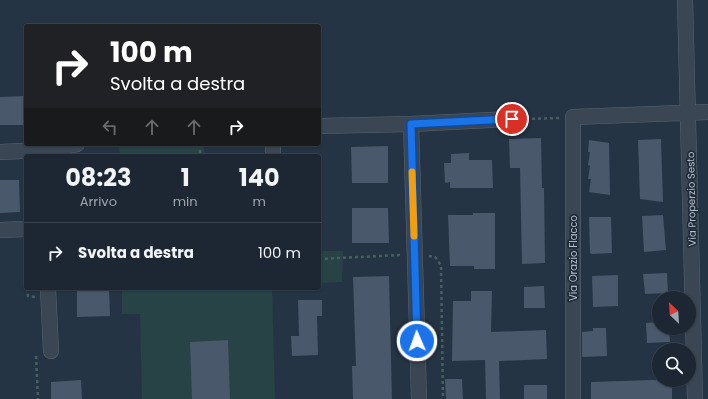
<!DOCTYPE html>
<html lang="it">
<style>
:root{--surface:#1c2733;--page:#29333f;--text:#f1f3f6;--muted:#a0a5ac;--line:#3a444e}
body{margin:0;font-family:Poppins,sans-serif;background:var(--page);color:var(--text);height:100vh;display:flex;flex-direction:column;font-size:15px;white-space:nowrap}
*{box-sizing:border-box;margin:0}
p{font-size:13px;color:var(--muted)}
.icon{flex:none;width:22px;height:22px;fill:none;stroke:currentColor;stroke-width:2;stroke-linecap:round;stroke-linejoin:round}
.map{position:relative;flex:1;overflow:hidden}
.panel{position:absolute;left:24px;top:154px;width:297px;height:136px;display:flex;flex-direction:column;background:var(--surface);border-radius:4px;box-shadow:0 1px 3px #0004,0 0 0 1px var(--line)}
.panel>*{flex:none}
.top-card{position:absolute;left:24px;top:24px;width:297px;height:122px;border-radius:4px;box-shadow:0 1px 3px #0004,0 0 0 1px var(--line);background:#202124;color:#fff;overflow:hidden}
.needle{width:26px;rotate:335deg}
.tools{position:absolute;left:652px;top:291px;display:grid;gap:8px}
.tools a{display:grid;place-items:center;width:44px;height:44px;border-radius:50%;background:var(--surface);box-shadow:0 1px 3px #0004,0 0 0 1px var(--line);font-size:20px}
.pin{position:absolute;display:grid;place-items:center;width:34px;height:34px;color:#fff;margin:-17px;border:2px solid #fff;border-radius:50%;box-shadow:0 1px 4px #0007}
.me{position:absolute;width:44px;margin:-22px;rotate:358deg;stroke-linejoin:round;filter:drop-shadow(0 0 3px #0008)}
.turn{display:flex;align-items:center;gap:14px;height:84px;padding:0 20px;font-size:18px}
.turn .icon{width:52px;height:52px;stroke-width:2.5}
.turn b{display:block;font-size:28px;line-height:34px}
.lanes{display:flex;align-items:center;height:38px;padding:0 20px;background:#0003;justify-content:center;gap:20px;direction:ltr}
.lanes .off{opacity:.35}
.eta{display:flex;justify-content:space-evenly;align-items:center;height:68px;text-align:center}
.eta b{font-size:24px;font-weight:700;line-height:28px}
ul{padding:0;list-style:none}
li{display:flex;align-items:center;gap:12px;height:60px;padding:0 20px;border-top:1px solid var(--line)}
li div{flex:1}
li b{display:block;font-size:15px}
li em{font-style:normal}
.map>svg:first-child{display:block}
.green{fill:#274345}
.building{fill:#49586a}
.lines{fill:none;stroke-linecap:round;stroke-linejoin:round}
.minor-casing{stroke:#586471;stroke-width:16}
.path{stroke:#466061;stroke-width:2.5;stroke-dasharray:3 3;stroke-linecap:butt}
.minor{stroke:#3a4653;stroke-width:15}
.route-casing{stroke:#114b97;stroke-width:10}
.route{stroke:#1a73e8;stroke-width:7}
.slow{stroke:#f59e0b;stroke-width:7}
.labels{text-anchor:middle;stroke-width:3.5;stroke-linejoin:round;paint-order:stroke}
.street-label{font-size:10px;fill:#b7c1cd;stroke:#1e2b39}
</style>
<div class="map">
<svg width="708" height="399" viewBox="0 0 708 399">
<rect width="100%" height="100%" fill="#253444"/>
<path class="green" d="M119,144h85v12h-84z
M319,251h24l-1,31 -23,1z
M122,288h150l3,111h-133l-2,-85h-18z"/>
<path class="building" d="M26,96v29h-26v-28z
M541,138l1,50h2l1,75 -23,1 -2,-96h-10l-1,-29z
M661,139l2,63 -23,-3 -2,-59z
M589,140l20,3 1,52 -21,-3 2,-13h-3l2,-13 -2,-1 2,-13h-2z
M388,146v37h-36l-1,-36z
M469,153v7h23l1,28h-43v-6l-5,1 -1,-20h7v-9z
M0,180h19l1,32 -20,1z
M352,208h36l1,35h-37z
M473,213h22v56h-21v-3h-24l-2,-51h25z
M663,215l3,35 -22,2 -2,-36z
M589,217h22l1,36 -20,1 -2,-1z
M667,273l1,20 -23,1 -2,-20z
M618,275v31l-25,1 -1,-31z
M389,276l3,123h-39l-1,-33h4l-3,-89z
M544,286l1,22h-21v-21z
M77,288h32l1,28 -33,1z
M471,291h21l-1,41 55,-2 1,29 -48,2 1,38h-14l-1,-39 -33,1 1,-60h18z
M298,300h24v16h-5l1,39 -26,1 -1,-20h8z
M659,322v6h10l1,14 -23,1 -1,-20z
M593,328h13l1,28 -25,1v-25l11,-1z
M228,340l2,59h-38l-2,-57z
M445,379h17l1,20h-17z
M81,380l1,19h-31v-17z
M651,380h21v19h-81v-17z
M524,385h23v14h-23z"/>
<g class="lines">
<g class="minor-casing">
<path id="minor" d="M685,0l10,399
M411,124l8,275
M319,126l92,-2 101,-5
M273,144v12
M0,152l43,-2 34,-6
M0,230l26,-1
M48,288l3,63
M573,399v-282l135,-5"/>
</g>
<path class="path" d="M526,119l33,-1
M200,144v12
M429,256l6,1 6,8 2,134
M319,259l81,-4
M27,288l1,8 7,1
M36,356l2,43"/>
<use href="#minor" class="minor"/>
</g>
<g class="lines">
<g class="route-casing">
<path id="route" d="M417,341l-6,-217 101,-5"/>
</g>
<use href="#route" class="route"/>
<path class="slow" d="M412,172l2,64"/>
</g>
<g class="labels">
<g class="street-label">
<text transform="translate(691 199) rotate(-91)" y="4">Via Properzio Sesto</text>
<text transform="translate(573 258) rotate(-90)" y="4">Via Orazio Flacco</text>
</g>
</g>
</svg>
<div class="tools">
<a><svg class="needle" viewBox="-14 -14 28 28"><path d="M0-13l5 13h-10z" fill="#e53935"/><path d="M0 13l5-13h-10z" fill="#a0a5ac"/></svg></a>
<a><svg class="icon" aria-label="search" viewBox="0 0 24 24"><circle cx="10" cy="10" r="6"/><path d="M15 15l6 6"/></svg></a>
</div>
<div class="pin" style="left:512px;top:119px;background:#d93025"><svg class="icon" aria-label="arrive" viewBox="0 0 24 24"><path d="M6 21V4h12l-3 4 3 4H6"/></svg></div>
<svg class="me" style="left:417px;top:341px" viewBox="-20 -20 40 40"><circle r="17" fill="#1a73e8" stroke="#fff" stroke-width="3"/><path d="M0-11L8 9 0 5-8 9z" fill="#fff"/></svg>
<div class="top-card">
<div class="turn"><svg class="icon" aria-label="right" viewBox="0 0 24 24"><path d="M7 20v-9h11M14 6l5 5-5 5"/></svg><div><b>100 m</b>Svolta a destra</div></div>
<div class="lanes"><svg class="icon off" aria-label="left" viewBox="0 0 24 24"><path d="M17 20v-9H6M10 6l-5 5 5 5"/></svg><svg class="icon off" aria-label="ahead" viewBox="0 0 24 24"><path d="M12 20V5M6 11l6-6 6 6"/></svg><svg class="icon off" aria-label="ahead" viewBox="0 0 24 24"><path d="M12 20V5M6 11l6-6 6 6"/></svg><svg class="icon" aria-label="right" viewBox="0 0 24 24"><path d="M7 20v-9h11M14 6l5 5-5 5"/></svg></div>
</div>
<section class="panel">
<div class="eta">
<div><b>08:23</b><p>Arrivo</p></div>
<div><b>1</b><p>min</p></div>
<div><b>140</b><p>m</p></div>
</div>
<ul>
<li><svg class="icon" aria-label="right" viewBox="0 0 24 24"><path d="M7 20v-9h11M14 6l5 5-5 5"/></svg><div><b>Svolta a destra</b></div><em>100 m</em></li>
</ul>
</section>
</div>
